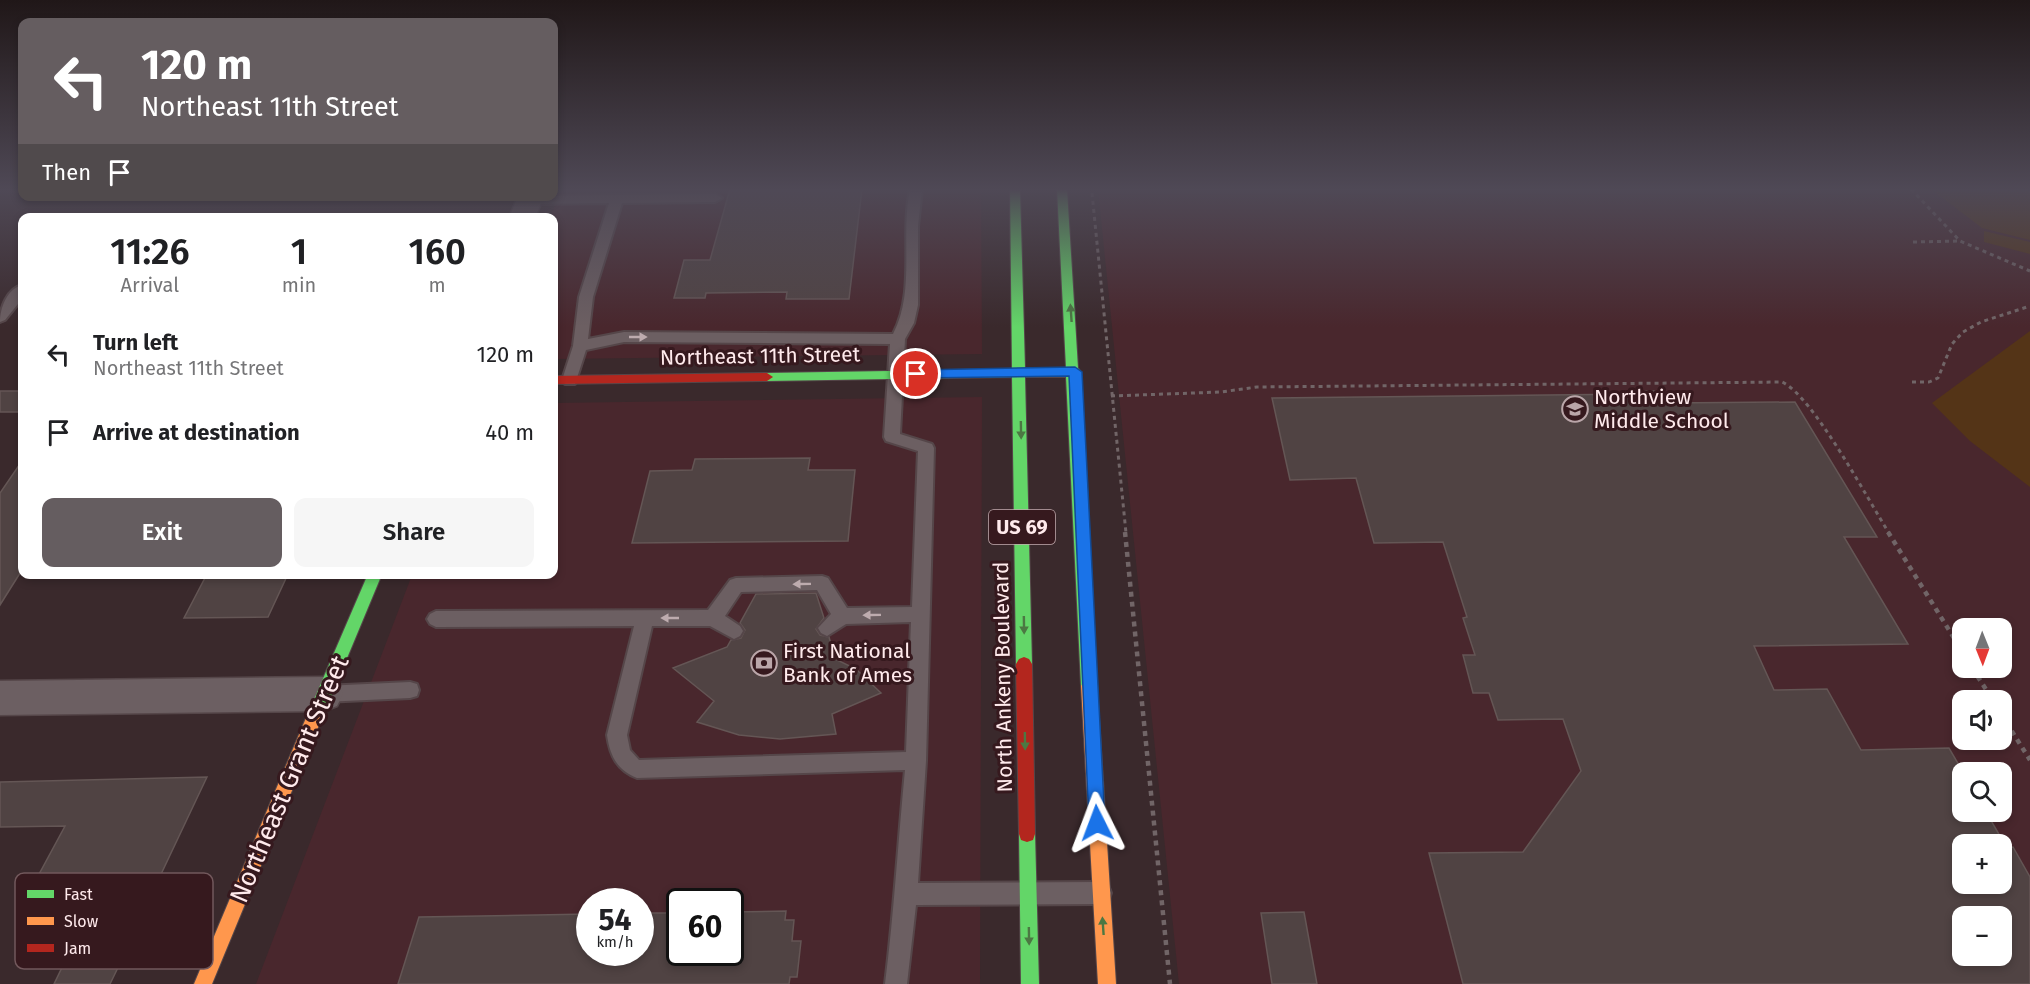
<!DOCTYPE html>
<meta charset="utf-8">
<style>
:root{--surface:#fff;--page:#f6f6f6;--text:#202124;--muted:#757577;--accent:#655d60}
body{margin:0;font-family:"Fira Sans",sans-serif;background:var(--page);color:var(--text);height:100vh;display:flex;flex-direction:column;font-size:22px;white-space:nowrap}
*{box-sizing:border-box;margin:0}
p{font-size:20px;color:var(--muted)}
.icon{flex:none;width:33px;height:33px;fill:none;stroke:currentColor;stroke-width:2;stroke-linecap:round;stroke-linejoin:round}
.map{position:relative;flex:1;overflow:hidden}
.sheet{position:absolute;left:18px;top:213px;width:540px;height:366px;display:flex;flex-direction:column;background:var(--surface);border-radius:12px;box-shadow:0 3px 9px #0003}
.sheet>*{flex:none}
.top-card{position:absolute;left:18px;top:18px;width:540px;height:183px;border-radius:12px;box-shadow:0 3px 9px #0003;background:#655d60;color:#fff;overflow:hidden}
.needle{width:39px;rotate:179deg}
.buttons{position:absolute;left:1952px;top:618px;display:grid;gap:12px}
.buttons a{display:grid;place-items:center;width:60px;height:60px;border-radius:12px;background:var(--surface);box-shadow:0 3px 9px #0003;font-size:30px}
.speed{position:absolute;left:576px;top:888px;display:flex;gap:12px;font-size:30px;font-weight:700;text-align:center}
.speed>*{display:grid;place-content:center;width:78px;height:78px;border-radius:50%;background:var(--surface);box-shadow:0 3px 9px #0003;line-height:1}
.speed small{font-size:15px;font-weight:400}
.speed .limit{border:3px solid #111;border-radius:9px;background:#fff;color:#111}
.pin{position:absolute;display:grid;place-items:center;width:51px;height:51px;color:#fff;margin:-26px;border:3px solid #fff;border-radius:50%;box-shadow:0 2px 6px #0007}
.me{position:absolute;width:66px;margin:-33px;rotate:357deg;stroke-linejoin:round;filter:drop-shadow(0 0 4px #0008)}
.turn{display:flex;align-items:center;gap:21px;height:126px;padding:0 24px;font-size:27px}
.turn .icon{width:78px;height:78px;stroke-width:2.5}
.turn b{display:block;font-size:42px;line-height:51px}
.then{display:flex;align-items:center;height:57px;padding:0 24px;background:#0003;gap:12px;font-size:22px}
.eta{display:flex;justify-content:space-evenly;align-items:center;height:102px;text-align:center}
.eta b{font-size:36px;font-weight:600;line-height:42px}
.button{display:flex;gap:12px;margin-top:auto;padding:12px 24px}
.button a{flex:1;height:69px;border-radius:12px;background:var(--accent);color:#fff;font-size:24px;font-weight:600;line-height:69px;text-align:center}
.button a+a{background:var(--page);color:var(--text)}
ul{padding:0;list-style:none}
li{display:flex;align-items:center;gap:18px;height:78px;padding:0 24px}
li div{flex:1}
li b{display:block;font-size:22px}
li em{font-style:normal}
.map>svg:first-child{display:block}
.built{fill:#49272d;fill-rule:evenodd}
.green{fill:#543417}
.building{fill:#504343;stroke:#645655;stroke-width:1.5;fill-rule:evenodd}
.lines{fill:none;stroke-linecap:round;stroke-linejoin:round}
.lane-casing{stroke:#554649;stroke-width:4}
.street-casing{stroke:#554649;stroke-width:3}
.fast-casing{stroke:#554649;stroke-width:2}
.slow-casing{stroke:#554649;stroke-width:2}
.jam-casing{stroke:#554649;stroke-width:2}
.path-far1{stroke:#716567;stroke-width:3;stroke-dasharray:4 4;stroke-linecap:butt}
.path{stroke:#716567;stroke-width:4.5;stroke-dasharray:5 5;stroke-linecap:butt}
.lane{fill:#6c5f62;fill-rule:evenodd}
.street{fill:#6c5f62;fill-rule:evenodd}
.fast{fill:#63d668;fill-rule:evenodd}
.slow{fill:#ff974d;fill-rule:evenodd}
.jam{fill:#b3261e;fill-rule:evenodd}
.oneway{fill:#4c7843}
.oneway2{fill:#bdabae}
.route{fill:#1a73e8;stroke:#114b97;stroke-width:1.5}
.labels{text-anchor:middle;stroke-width:6;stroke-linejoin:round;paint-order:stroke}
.shield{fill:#36191e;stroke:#c3abae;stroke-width:1.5}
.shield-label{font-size:20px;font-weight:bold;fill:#ffeaec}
.street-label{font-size:21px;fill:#ffeaec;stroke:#36191e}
.poi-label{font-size:21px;fill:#ffeaec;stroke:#36191e;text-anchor:start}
.near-street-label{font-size:26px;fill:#ffeaec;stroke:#36191e}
.key{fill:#36191e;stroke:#72585c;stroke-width:1.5}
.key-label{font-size:16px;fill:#ffeaec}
</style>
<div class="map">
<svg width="2030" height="984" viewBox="0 0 2030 984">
<rect width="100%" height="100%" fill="#3a292c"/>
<path class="built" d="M561,189h420l1,165 -428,5v-141h-4z
M1098,189h932v795h-851zM1962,628h39v40h-39zM1962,700h39v40h-39zM1962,772h39v40h-39zM1962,844h39v40h-39zM1962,916h39v40h-39z
M982,397l-2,587h-724l156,-409 142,-1v-171zM590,902h50v50h-50zM680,902h50v50h-50z"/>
<path class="green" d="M1931,189h99v51l-48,-12z
M1984,231l46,11v12l-46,-12z
M2030,331v156l-60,-46 -38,-38z"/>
<path class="building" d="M730,189h132l-13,110h-63l1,-7 -81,1 -1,5h-31l10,-38h26z
M0,391h22v21h-22z
M1640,391h23l6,12 126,-1 82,135h-33l64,107 -154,2 20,44 53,-1 34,61 88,-2 14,24 -1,40h24l21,36 6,-1 17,30v107h-567l-34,-131 94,-1 58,-81 -18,-52 -65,1 -9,-27h-16l-10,-38h12l-12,-37 4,-1 -24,-75 -69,1 -18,-65 -66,2 -18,-82 369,-4zM1962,844h39v40h-39zM1962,916h39v40h-39z
M810,458l-2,12h47l-7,71 -216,2 18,-72 42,-1 3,-11z
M22,461v109l-22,35v-112z
M207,574h81l-20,43 -84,1z
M816,593l8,25 -8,11 4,6 9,2 6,22 21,10 25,24 -49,21 4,20 -56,5 -41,-4 -42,-13 17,-21 -41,-33 54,-21 4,-7 10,-2 4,-8 -5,-7 16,-29z
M207,777l-53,112 -89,3 -4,9 -37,1 41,-76 -65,1v-45z
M786,911l-1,9h9l-2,21h9l-4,36h-7l-1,7h-391l21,-67 171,-3v38h50v-39h40v39h50v-40z
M1304,912l13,72h-45l-11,-71z
M70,951h56l-16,33h-56z"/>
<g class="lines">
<g class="lane-casing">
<path id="lane" d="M910,189h12l-4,37v79l-4,18 -9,16 -5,95 32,10 2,4 -8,313 -8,122 182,-1 8,3 3,8 -3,8 -8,3 -184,1 -9,79h-22c9,-71 13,-142 20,-214l-268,8c-20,-8 -27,-22 -30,-43l27,-109 -198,1 -6,-3 -3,-5 3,-5 6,-3 272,-1 22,-30 6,-2 86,-2 6,2 19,30 65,-1 6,-156 -32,-10 -2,-4 6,-93 -266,-2 -38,8 -11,34h-10l-3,-4 11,-34 6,-49 30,-94 -80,1 -7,-4 5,-4 188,-2 7,4 -7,4 -93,1 -29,94 -5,42 36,-7 269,2c23,-44 7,-98 17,-145zM817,590l14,24 -13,14 3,5 6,3 19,-12 65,-2 -5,130 -267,8 -9,-10 -3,-15 25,-109h58l24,13 6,-3 3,-5 -3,-5 -15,-10 16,-24z
M22,285v14l-17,21 -5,2c0,-14 7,-33 22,-37z
M410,682l7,2 2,6 -2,6 -7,2 -86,4 -7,-2 -2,-6 2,-6 7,-2z"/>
</g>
<g class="street-casing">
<path id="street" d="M518,196h26l-9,22h-26z
M324,677l13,5 6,12 -6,12 -13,5 -324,4v-34z"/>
</g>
<g class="fast-casing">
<path id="fast" d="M1010,189h10l5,179h41l-9,-179h10l11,179 3,4 -3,3 19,311 -3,5 -5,2 -5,-2 -3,-5 -15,-309h-41l7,287 -3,5 -5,2 -5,-2 -3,-5 -4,-287 -245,4 -6,-4 6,-4 245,-4z
M368,574h14l-62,149 -6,2 -6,-2 -2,-5z
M1027,826l6,2 2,6 4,150h-18l-2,-150 2,-6z"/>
</g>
<g class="slow-casing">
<path id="slow" d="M1089,679l5,2 3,5 19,298h-18l-17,-298 3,-5z
M314,711l6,2 2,5 -110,266h-18l112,-266 2,-5z"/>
</g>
<g class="jam-casing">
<path id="jam" d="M767,373l6,4 -6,4 -213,3v-8z
M1024,657l5,2 3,5 3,170 -2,6 -6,2 -6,-2 -2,-6 -3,-170 3,-5z"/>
</g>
<path class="path-far1" d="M1911,189l49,52 70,30
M1092,193l34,340
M1913,242l46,-1
M1912,382h17l9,-4 14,-34 11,-12 18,-10 49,-16
M1111,396l110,-4 36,-5 525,-5c31,14 86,118 107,151"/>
<path class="path" d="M1125,532l45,452
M1888,532l74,119
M1972,668l21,32
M2001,714l29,46"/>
<use href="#lane" class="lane"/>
<use href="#street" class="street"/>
<use href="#fast" class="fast"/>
<use href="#slow" class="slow"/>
<use href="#jam" class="jam"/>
</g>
<defs><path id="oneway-solid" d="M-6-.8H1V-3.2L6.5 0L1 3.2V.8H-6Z" transform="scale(1.5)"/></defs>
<g class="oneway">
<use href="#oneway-solid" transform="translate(1071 313) rotate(-94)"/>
<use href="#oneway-solid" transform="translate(1021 430) rotate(89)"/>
<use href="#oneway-solid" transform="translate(1024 625) rotate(89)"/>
<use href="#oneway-solid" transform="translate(1025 741) rotate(89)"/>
<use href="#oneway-solid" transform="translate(1103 926) rotate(-94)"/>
<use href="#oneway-solid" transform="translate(1029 936) rotate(89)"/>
</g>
<g class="oneway2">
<use href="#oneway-solid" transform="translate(638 337)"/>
<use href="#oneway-solid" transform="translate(802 584) rotate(179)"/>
<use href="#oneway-solid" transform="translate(872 615) rotate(179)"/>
<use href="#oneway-solid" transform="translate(670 618) rotate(-180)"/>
</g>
<linearGradient id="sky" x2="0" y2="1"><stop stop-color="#201718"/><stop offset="0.58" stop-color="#4f4956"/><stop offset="1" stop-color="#4f4956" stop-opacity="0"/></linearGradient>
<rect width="2030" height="327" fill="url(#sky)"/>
<path class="route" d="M1075,367l7,5 23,451 -2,6 -6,2 -6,-2 -2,-6 -20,-447 -153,2 -6,-4 6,-4z"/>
<defs>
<g id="school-ring" transform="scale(1.35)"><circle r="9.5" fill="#36191e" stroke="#baa6a9" stroke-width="1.5"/><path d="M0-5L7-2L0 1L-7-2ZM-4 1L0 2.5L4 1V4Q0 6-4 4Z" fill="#baa6a9"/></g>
<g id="bank-ring" transform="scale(1.35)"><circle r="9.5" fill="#36191e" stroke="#baa6a9" stroke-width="1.5"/><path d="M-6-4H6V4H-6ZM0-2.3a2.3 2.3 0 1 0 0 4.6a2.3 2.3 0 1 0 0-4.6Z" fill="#baa6a9"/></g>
</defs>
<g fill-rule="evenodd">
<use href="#school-ring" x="1575" y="409"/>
<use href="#bank-ring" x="764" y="663"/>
</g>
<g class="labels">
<rect class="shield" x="989" y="510" width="66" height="34" rx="4.5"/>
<g class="shield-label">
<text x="1022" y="534">US 69</text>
</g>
<g class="street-label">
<text transform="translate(760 356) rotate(-1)" y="7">Northeast 11th Street</text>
<text transform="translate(1003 677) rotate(-91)" y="7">North Ankeny Boulevard</text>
</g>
<g class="poi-label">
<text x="1594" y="404">Northview<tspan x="1594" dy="24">Middle School</tspan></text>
<text x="783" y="658">First National<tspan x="783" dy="24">Bank of Ames</tspan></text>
</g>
<g class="near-street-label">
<text transform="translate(289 779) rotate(-67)" y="9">Northeast Grant Street</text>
</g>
</g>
<rect x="15" y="873" width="198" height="96" rx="9" class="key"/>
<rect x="27" y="890" width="27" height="8" fill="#63d668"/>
<rect x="27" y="917" width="27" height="8" fill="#ff974d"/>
<rect x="27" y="944" width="27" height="8" fill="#b3261e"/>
<g class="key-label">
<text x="64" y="900">Fast</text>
<text x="64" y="927">Slow</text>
<text x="64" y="954">Jam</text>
</g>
</svg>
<div class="buttons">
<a><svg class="needle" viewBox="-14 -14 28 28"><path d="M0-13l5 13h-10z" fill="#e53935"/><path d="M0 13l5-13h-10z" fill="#757577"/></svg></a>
<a><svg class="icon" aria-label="sound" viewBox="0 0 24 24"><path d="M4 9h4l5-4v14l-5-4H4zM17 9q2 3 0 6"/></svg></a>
<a><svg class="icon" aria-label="search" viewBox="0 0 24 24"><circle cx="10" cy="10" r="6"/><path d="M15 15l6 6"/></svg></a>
<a>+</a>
<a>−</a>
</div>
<div class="speed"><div>54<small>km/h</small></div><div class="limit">60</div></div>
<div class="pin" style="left:916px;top:374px;background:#d93025"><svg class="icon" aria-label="arrive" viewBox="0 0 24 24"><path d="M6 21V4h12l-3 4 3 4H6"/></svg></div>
<svg class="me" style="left:1097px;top:823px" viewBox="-20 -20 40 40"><path d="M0-17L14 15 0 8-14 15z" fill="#1a73e8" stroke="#fff" stroke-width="4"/></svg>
<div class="top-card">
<div class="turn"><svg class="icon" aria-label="left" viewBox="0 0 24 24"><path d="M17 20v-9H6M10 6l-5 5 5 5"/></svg><div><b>120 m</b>Northeast 11th Street</div></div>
<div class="then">Then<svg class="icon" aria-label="arrive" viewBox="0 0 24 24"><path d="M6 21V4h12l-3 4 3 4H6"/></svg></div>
</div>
<section class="sheet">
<div class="eta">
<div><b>11:26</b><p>Arrival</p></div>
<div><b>1</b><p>min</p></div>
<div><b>160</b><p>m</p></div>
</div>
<ul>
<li><svg class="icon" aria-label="left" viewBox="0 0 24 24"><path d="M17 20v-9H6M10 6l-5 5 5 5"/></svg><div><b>Turn left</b><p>Northeast 11th Street</p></div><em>120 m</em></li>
<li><svg class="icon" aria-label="arrive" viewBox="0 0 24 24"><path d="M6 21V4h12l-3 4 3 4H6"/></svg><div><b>Arrive at destination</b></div><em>40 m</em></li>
</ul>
<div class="button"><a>Exit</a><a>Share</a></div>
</section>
</div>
